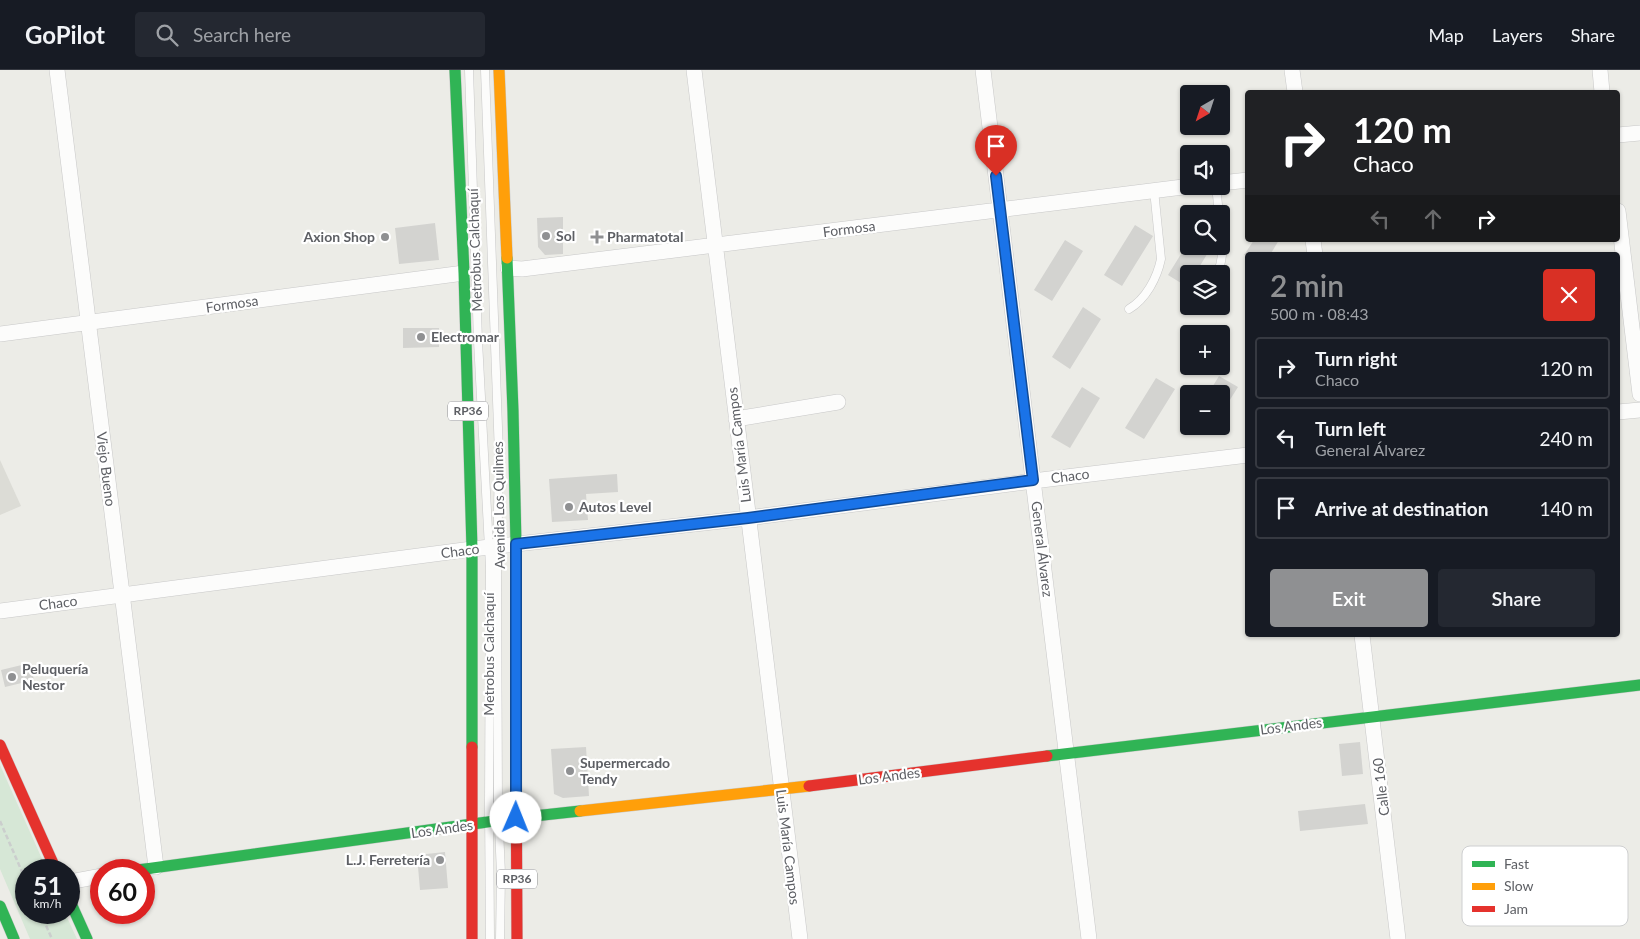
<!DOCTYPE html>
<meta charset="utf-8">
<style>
:root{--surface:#171b24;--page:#242831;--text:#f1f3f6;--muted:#9ea1a6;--line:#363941;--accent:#8f9092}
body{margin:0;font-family:Lato,sans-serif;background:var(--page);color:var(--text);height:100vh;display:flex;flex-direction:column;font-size:19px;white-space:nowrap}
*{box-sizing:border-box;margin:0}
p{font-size:16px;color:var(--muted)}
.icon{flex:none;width:28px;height:28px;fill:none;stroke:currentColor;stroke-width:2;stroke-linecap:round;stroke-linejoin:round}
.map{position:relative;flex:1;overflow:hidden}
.side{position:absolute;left:1245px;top:182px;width:375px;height:385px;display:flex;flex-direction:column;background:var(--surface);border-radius:5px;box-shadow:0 1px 4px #0004}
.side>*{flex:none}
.top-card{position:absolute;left:1245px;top:20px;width:375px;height:152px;border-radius:5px;box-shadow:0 1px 4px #0004;background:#202124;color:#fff;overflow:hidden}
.needle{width:32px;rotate:219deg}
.tools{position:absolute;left:1180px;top:15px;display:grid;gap:10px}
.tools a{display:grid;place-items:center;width:50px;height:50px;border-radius:5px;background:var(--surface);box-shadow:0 1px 4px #0004;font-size:25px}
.speed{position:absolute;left:15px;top:789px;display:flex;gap:10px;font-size:25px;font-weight:700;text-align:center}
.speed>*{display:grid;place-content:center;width:65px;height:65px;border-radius:50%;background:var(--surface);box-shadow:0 1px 4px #0004;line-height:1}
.speed small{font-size:12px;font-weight:400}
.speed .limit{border:8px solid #d22;background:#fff;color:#111}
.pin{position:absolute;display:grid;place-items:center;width:42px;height:42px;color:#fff;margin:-51px -21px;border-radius:50% 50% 50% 0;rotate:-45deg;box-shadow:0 0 5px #0007}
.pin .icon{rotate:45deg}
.me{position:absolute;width:55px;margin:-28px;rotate:1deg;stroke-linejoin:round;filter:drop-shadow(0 0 4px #0008)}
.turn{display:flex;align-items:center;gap:18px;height:105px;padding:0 25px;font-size:22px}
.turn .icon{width:65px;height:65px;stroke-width:2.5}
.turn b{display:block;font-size:35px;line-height:42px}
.lanes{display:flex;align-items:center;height:48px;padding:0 25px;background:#0003;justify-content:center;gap:25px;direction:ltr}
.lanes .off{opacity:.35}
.round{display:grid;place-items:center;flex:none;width:52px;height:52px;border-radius:5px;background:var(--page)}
.head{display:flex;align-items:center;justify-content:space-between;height:85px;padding:0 25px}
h1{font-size:30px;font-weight:600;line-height:38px;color:var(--accent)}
.primary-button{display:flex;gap:10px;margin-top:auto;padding:10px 25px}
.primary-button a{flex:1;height:58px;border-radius:5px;background:var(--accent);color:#fff;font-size:20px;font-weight:600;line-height:58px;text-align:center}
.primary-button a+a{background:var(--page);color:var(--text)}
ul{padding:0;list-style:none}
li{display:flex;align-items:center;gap:15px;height:62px;margin:0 10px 8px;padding:0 15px;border:2px solid var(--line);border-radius:5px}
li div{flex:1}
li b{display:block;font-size:19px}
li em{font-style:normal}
header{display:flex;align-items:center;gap:30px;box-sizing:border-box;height:70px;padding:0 25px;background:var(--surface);border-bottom:1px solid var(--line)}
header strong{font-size:24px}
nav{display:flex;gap:28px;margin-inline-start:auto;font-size:18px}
.search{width:350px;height:45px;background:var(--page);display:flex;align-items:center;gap:12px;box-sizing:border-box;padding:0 18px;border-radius:5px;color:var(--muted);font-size:19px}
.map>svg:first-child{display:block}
.education{fill:#dcdcd6}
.green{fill:#d6e7d6}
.building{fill:#d3d3d0}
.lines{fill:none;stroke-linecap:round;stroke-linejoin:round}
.lane-casing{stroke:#c8c8c8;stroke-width:9}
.street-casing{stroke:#c8c8c8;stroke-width:16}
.fast-casing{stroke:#c9c9c9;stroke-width:12}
.slow-casing{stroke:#c9c9c9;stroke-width:12}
.jam-casing{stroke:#c9c9c9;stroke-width:12}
.path{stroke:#cbcecd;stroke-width:2.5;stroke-dasharray:5 2.5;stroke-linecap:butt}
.lane{stroke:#fcfcfb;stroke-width:8}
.street{stroke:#fcfcfb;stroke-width:15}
.fast{stroke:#30b455;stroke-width:11}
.slow{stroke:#ff9f0a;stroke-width:11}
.jam{stroke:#e5322d;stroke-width:11}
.route-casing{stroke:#114b97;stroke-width:12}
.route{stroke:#1a73e8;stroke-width:9}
.poi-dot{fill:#8f9092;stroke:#fff;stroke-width:2}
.labels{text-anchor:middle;stroke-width:4.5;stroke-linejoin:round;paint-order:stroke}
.shield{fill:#fff;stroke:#8e8f92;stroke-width:1}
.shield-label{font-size:12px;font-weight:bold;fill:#5d5f64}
.street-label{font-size:14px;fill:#5d5f64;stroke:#fff}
.poi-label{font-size:14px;font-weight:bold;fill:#5d5f64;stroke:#fff;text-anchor:start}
.key{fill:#fff;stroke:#cecfd0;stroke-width:1}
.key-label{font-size:14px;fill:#5d5f64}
</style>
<header>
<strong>GoPilot</strong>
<div class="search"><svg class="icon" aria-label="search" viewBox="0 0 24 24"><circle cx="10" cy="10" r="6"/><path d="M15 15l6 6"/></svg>Search here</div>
<nav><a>Map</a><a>Layers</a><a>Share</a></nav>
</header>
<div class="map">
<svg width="1640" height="869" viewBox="0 0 1640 869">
<rect width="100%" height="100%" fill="#ecece7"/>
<path class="education" d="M0,390l21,46 -21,9z"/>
<path class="green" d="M0,695l47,105h-21v42l39,1 12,26h-47l-30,-70z"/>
<path class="building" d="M563,147v37l-18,1 -7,-8 -1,-29z
M435,153l4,37 -40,4 -4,-36z
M1135,155l18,11 -31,50 -18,-11z
M1065,170l18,11 -31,50 -18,-11z
M1254,170h25l-9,15h-26z
M1186,176h26l-17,28h-6v14l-21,-13z
M1083,237l18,12 -31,50 -18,-12z
M403,258h36v19l-36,1z
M1219,306l19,11 -17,27v-20h-13z
M1156,308l19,11 -31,50 -19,-11z
M1082,317l18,11 -30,50 -19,-11z
M617,404l1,18 -32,2 2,26 -36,2 -3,-43z
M30,593l4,17 -29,7 -4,-17z
M1360,672l3,32 -21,2 -3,-32z
M586,677l3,49 -26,2 -9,-4 -3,-45z
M1365,734l3,20 -68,7 -2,-20z
M445,782l3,36 -28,2 -3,-35z"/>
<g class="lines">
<g class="lane-casing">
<path id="lane" d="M469,0l9,271 12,226 -1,238 1,134
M485,0l14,385 -2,112 1,238 3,69 -1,65
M1216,116l3,28
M1217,204c6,-14 6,-24 4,-39
M1129,239c17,-10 28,-31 32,-50l-7,-69"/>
</g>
<g class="street-casing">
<path id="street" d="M57,0l99,797
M694,0l106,869
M983,0l106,869
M1292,0l3,22
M1600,0l2,22
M1618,65l22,-2
M1221,113l27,-3
M1618,141l22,183
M1313,170l2,15
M508,198l14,1 669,-83
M0,264l464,-61
M1618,342l22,-2
M736,349l102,-17
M0,541l472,-62 276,-31 285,-37 215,-26
M1362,565l36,304
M69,812l32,-6"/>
</g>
<g class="fast-casing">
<path id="fast" d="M455,0l9,203 8,276v198
M507,188l6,153 3,133v194
M1047,686l593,-71
M138,800l378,-52 64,-7
M69,829l18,40
M0,836l14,33"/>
</g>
<g class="slow-casing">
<path id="slow" d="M499,0l8,188
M580,741l229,-25"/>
</g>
<g class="jam-casing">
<path id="jam" d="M516,668l1,201
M0,675l56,125
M472,677v192
M809,716l238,-30"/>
</g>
<path class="path" d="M0,751l26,60
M40,842l12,27"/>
<use href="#lane" class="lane"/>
<use href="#street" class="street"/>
<use href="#fast" class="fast"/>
<use href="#slow" class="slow"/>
<use href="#jam" class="jam"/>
</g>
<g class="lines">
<g class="route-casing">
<path id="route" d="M516,748v-274l232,-26 285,-38 -37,-304"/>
</g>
<use href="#route" class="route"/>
</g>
<g class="poi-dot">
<circle cx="546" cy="166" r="5"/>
<circle cx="385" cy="167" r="5"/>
<path d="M594.5 159.5h5v5h5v5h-5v5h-5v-5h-5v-5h5z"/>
<circle cx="421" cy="267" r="5"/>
<circle cx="569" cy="437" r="5"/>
<circle cx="12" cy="607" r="5"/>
<circle cx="570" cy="701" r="5"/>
<circle cx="440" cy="790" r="5"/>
</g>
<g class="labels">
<g class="shield">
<rect x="448" y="331.5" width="40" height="19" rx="4"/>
<rect x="497" y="799.5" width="40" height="19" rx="4"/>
</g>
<g class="shield-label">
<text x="468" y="345">RP36</text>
<text x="517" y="813">RP36</text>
</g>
<g class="street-label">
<text transform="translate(849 159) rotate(-7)" y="5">Formosa</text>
<text transform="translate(475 180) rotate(-92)" y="5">Metrobus Calchaquí</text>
<text transform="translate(232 234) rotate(-8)" y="5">Formosa</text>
<text transform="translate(739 375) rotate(-97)" y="5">Luis María Campos</text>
<text transform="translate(106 399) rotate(83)" y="5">Viejo Bueno</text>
<text transform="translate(1070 406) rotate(-7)" y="5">Chaco</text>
<text transform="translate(499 435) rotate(-91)" y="5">Avenida Los Quilmes</text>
<text transform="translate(1042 479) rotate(83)" y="5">General Álvarez</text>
<text transform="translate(460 481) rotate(-7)" y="5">Chaco</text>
<text transform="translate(58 533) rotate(-7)" y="5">Chaco</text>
<text transform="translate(489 584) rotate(-90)" y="5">Metrobus Calchaquí</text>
<text transform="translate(1291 656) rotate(-7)" y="5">Los Andes</text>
<text transform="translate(889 706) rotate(-7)" y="5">Los Andes</text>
<text transform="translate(1381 717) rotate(-97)" y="5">Calle 160</text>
<text transform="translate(442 759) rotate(-8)" y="5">Los Andes</text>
<text transform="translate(788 777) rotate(83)" y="5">Luis María Campos</text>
</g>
<g class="poi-label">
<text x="556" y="171">Sol</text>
<text x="375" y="172" text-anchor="end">Axion Shop</text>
<text x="607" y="172">Pharmatotal</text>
<text x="431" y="272">Electromar</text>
<text x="579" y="442">Autos Level</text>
<text x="22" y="604">Peluquería<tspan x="22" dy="16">Nestor</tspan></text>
<text x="580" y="698">Supermercado<tspan x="580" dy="16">Tendy</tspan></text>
<text x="430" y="795" text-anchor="end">L.J. Ferretería</text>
</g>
</g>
<rect x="1462" y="776" width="166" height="80" rx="8" class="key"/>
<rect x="1472" y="791" width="23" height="6" fill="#30b455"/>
<rect x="1472" y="813" width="23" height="7" fill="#ff9f0a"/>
<rect x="1472" y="836" width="23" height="6" fill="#e5322d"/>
<g class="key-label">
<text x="1504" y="799">Fast</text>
<text x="1504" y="821">Slow</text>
<text x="1504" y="844">Jam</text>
</g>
</svg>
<div class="tools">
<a><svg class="needle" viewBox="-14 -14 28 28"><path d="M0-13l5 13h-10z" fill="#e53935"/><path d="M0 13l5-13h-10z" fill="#9ea1a6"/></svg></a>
<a><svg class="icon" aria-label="sound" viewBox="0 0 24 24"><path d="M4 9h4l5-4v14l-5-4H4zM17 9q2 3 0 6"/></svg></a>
<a><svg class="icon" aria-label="search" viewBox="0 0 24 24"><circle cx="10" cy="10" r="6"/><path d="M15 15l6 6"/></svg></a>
<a><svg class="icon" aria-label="layers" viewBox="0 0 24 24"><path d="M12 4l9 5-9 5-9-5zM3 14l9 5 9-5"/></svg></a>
<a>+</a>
<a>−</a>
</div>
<div class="speed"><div>51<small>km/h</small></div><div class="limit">60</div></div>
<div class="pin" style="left:996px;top:106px;background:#d93025"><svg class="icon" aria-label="arrive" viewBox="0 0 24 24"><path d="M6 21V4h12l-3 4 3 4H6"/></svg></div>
<svg class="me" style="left:516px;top:748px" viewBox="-20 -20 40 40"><circle r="19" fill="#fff"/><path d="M0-13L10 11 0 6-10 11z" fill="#1a73e8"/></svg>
<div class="top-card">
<div class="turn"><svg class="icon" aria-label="right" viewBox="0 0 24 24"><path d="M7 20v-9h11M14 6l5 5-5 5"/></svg><div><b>120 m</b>Chaco</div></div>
<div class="lanes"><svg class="icon off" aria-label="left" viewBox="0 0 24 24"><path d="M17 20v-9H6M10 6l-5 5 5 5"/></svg><svg class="icon off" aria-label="ahead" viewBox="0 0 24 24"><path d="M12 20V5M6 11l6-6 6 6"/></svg><svg class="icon" aria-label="right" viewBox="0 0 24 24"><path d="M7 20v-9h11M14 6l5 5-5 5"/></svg></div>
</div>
<section class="side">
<div class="head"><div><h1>2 min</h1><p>500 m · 08:43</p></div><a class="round" style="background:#d93025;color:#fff"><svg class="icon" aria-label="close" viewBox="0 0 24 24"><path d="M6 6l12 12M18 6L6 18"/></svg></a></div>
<ul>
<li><svg class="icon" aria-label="right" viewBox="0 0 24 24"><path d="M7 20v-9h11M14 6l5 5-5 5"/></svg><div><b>Turn right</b><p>Chaco</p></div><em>120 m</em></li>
<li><svg class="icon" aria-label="left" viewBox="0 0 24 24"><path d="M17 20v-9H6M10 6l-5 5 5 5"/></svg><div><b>Turn left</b><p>General Álvarez</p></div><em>240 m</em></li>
<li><svg class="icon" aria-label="arrive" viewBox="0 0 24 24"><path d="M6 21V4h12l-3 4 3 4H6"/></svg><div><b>Arrive at destination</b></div><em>140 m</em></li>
</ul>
<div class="primary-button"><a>Exit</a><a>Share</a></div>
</section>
</div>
